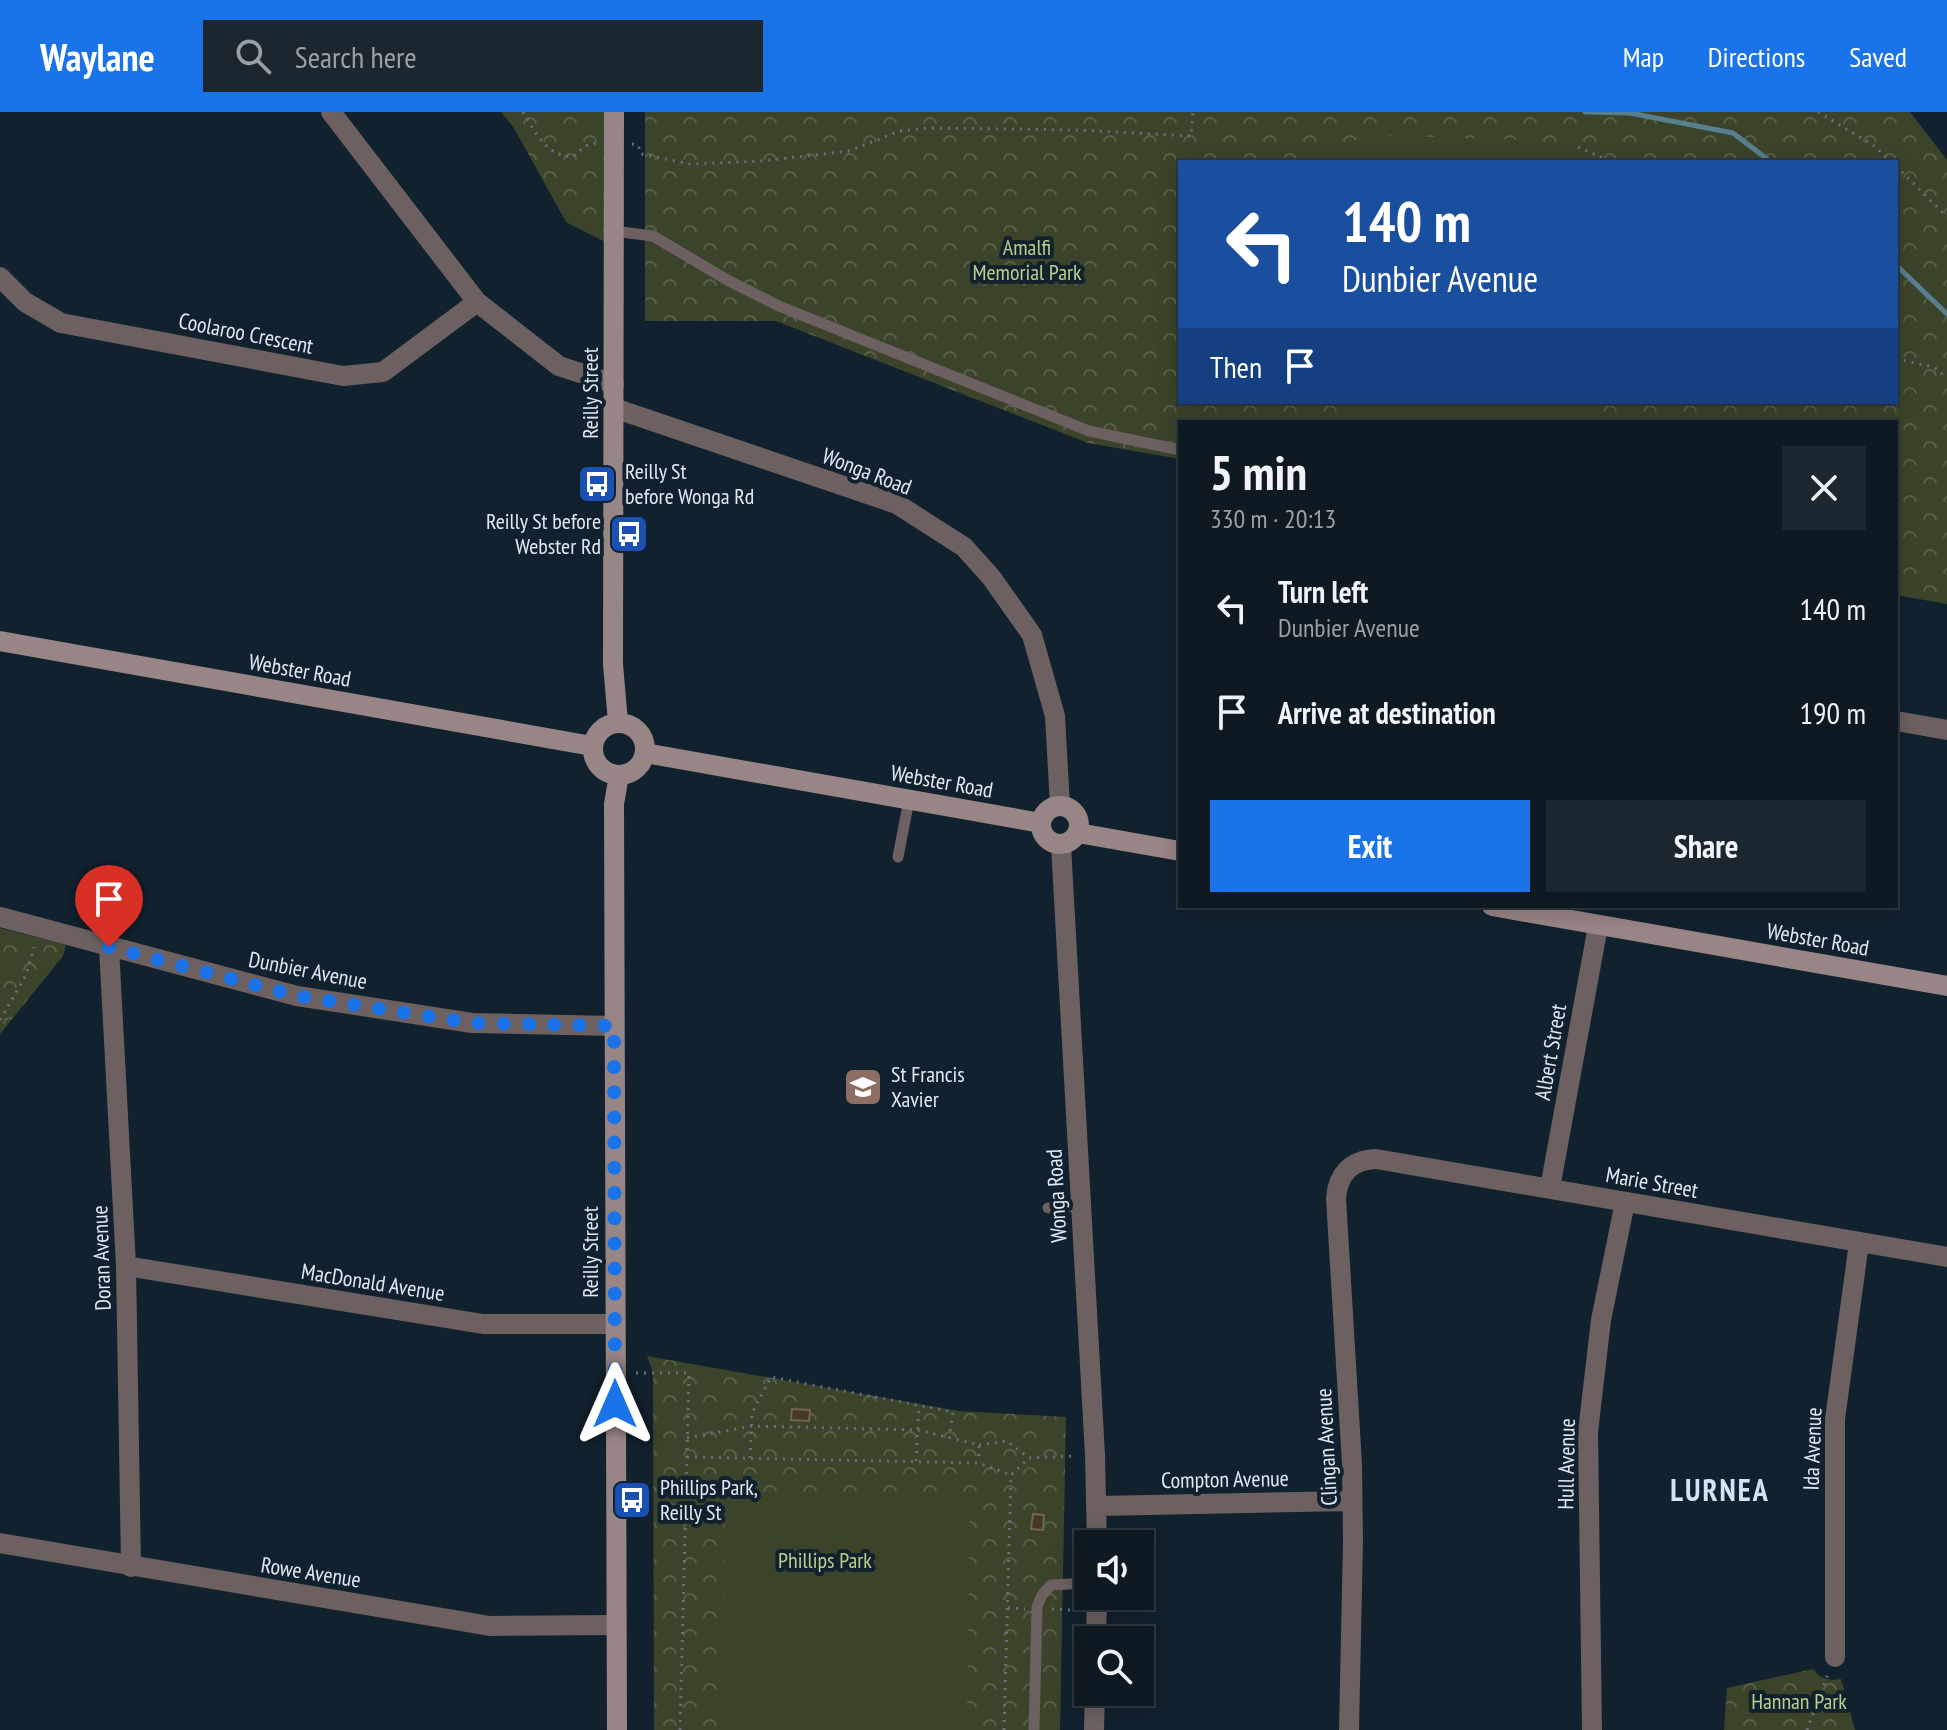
<!DOCTYPE html>
<meta charset="utf-8">
<style>
:root{--surface:#0e1922;--page:#1c262f;--text:#f1f3f6;--muted:#9ba0a5;--line:#2e3840;--accent:#1a73e8}
body{margin:0;font-family:"PT Sans Narrow",sans-serif;background:var(--page);color:var(--text);height:100vh;display:flex;flex-direction:column;font-size:30px;white-space:nowrap}
*{box-sizing:border-box;margin:0}
p{font-size:26px;color:var(--muted)}
.icon{flex:none;width:44px;height:44px;fill:none;stroke:currentColor;stroke-width:2;stroke-linecap:round;stroke-linejoin:round}
.map{position:relative;flex:1;overflow:hidden}
.drawer{position:absolute;left:1178px;top:308px;width:720px;height:488px;display:flex;flex-direction:column;background:var(--surface);border-radius:0px;box-shadow:0 4px 20px #0003,0 0 0 2px var(--line)}
.drawer>*{flex:none}
.hud{position:absolute;left:1178px;top:48px;width:720px;height:244px;border-radius:0px;box-shadow:0 4px 20px #0003,0 0 0 2px var(--line);background:#1a4fa0;color:#fff;overflow:hidden}
.buttons{position:absolute;left:1074px;top:1418px;display:grid;gap:16px}
.buttons a{display:grid;place-items:center;width:80px;height:80px;border-radius:0px;background:var(--surface);box-shadow:0 4px 20px #0003,0 0 0 2px var(--line);font-size:40px}
.pin{position:absolute;display:grid;place-items:center;width:68px;height:68px;color:#fff;margin:-82px -34px;border-radius:50% 50% 50% 0;rotate:-45deg;box-shadow:0 0 8px #0007}
.pin .icon{rotate:45deg}
.me{position:absolute;width:88px;margin:-44px;rotate:0deg;stroke-linejoin:round;filter:drop-shadow(0 0 6px #0008)}
.turn{display:flex;align-items:center;gap:28px;height:168px;padding:0 32px;font-size:36px}
.turn .icon{width:104px;height:104px;stroke-width:2.5}
.turn b{display:block;font-size:56px;line-height:68px}
.then{display:flex;align-items:center;height:76px;padding:0 32px;background:#0003;gap:16px;font-size:30px}
.round{display:grid;place-items:center;flex:none;width:84px;height:84px;border-radius:0px;background:var(--page)}
.head{display:flex;align-items:center;justify-content:space-between;height:136px;padding:0 32px}
h1{font-size:48px;font-weight:800;line-height:60px}
.action{display:flex;gap:16px;margin-top:auto;padding:16px 32px}
.action a{flex:1;height:92px;border-radius:0px;background:var(--accent);color:#fff;font-size:32px;font-weight:800;line-height:92px;text-align:center}
.action a+a{background:var(--page);color:var(--text)}
ul{padding:0;list-style:none}
li{display:flex;align-items:center;gap:24px;height:104px;padding:0 32px}
li div{flex:1}
li b{display:block;font-size:30px}
li em{font-style:normal}
header{display:flex;align-items:center;gap:48px;box-sizing:border-box;height:112px;padding:0 40px;background:var(--accent);color:#fff}
header strong{font-size:38px}
nav{display:flex;gap:44px;margin-inline-start:auto;font-size:28px}
.search{width:560px;height:72px;background:var(--page);display:flex;align-items:center;gap:20px;box-sizing:border-box;padding:0 28px;border-radius:0px;color:var(--muted);font-size:30px}
.map>svg:first-child{display:block}
.park{fill:url(#park-crowns);fill-rule:evenodd}
.pitch{fill:#3b442a}
.lines{fill:none;stroke-linecap:round;stroke-linejoin:round}
.stream{stroke:#577f8e;stroke-width:5}
.building{fill:#453827;stroke:#746553;stroke-width:2}
.path{stroke:#64717d;stroke-width:3;stroke-dasharray:2 6;stroke-linecap:butt}
.lane{stroke:#6c6060;stroke-width:11}
.street{stroke:#6c6060;stroke-width:20}
.secondary{stroke:#988585;stroke-width:20}
.route{stroke:#1a73e8;stroke-width:14;stroke-dasharray:0 25.2}
.labels{text-anchor:middle;stroke-width:8;stroke-linejoin:round;paint-order:stroke}
.park-label{font-size:22px;fill:#b9d08d;stroke:#12212e}
.street-label{font-size:22px;fill:#e0e9f3;stroke:#12212e}
.poi-label{font-size:22px;fill:#e0e9f3;stroke:#12212e;text-anchor:start}
.district-label{font-size:30px;font-weight:bold;letter-spacing:2px;fill:#d2e5f8;stroke:#12212e}
</style>
<header>
<strong>Waylane</strong>
<div class="search"><svg class="icon" aria-label="search" viewBox="0 0 24 24"><circle cx="10" cy="10" r="6"/><path d="M15 15l6 6"/></svg>Search here</div>
<nav><a>Map</a><a>Directions</a><a>Saved</a></nav>
</header>
<div class="map">
<svg width="1947" height="1618" viewBox="0 0 1947 1618">
<defs>
<pattern id="park-crowns" width="20" height="18" patternUnits="userSpaceOnUse" patternTransform="scale(2)"><rect width="20" height="18" fill="#3b442a"/><path d="M2 6a3 3 0 1 1 6 0M12 15a3 3 0 1 1 6 0" fill="none" stroke="#575f49"/></pattern>
</defs>
<rect width="100%" height="100%" fill="#12212e"/>
<path class="park" d="M501,0h105l-1,130 -39,-20 -52,-94z
M645,0h1265l37,48v444l-51,-9v-173h-716v37l-92,-16 -312,-122h-131zM1180,50h716v240h-716z
M0,816l66,17 -3,11 -63,78z
M647,1244l312,55 107,6 -6,313h-406l-1,-358z
M1813,1557c8,10 15,12 28,10l14,51h-131l3,-42z"/>
<path class="pitch" d="M1374,23l154,5 42,11 16,11h-278l34,-18z
M1330,290h261l-31,20h-177l-12,-2z
M725,1385l245,4 -3,229h-245z"/>
<g class="lines">
<path class="stream" d="M1585,0l45,1 103,20 38,29
M1896,153l51,49"/>
</g>
<path class="building" d="M792,1297l18,1 -1,11 -18,-1z
M1033,1402l11,1 -1,15 -12,-1z"/>
<g class="lines">
<path class="path" d="M523,0c13,21 23,44 50,45l12,-11 11,-3
M1818,0l55,33 19,17
M632,32l6,1 3,9 49,10 72,-3 87,-10 51,-20 28,-3 147,2 116,6 2,-24
M1578,35l34,15
M1896,54l51,51
M1896,247l38,8 13,11
M0,908l26,-45 8,-28
M636,1261h53l-9,357
M687,1326l65,-12 166,4 61,15v17
M979,1333l28,-4 22,17
M687,1345l292,6 32,12
M750,1346l2,-45 19,-36 182,35 -4,26
M916,1349l3,-56
M1008,1496l17,1
M1052,1497l20,1
M1004,1618l7,-255 18,-17 47,-2
M1807,1618l21,-56"/>
<path class="lane" d="M613,119l40,5 76,45 50,25 310,125 91,19
M898,745l11,-57
M1048,1096l32,-2
M1034,1618l3,-123 5,-12 9,-10 37,-2"/>
<path class="street" d="M331,0l146,190 82,64 55,18
M0,165l25,25 36,21 282,53 40,-4 94,-70
M614,296l283,96 67,43 27,30 41,58 23,81 5,90
M1896,609l51,9
M1061,733l34,610 2,89
M0,805l297,79 175,27 142,3
M109,835l17,319 5,301
M1550,1076l48,-262
M126,1154l357,58h131
M1098,1394l254,-5
M0,1431l490,83 126,-1
M1096,1528l1,-44
M1835,1545v-238l24,-176
M1094,1618l1,-38
M1349,1618l4,-189 -1,-77 -16,-266c2,-24 15,-38 40,-39l571,98
M1592,1618l-4,-298 13,-112 24,-118"/>
<path class="secondary" d="M614,0l-1,552 5,58
M0,529l592,105
M593 637a26 26 0 1 1 52 0a26 26 0 1 1-52 0Z
M645,641l396,70
M1041 713a19 19 0 1 1 38 0a19 19 0 1 1-38 0Z
M1078,721l102,18
M1492,794l455,80
M617,1618l-3,-926 5,-29"/>
</g>
<g class="lines">
<path class="route" d="M109,835l188,49 175,27 142,3 1,378"/>
</g>
<defs>
<g id="bus-square" transform="scale(2)"><rect x="-9" y="-9" width="18" height="18" rx="4" fill="#1a4fb4" stroke="#12212e"/><path d="M-5-6H5V4H4V6H2V4H-2V6H-4V4H-5ZM-3.5-4V0h7V-4ZM-3.5 1.2v1.5H-2V1.2ZM2 1.2v1.5H3.5V1.2Z" fill="#fff"/></g>
<g id="school-square" transform="scale(2)"><rect x="-9" y="-9" width="18" height="18" rx="4" fill="#8d6e63" stroke="#12212e"/><path d="M0-5L7-2L0 1L-7-2ZM-4 1L0 2.5L4 1V4Q0 6-4 4Z" fill="#fff"/></g>
</defs>
<g fill-rule="evenodd">
<use href="#bus-square" x="597" y="372"/>
<use href="#bus-square" x="629" y="422"/>
<use href="#school-square" x="863" y="975"/>
<use href="#bus-square" x="632" y="1388"/>
</g>
<g class="labels">
<g class="park-label">
<text x="1027" y="143">Amalfi<tspan x="1027" dy="25">Memorial Park</tspan></text>
<text x="825" y="1456">Phillips Park</text>
<text x="1799" y="1597">Hannan Park</text>
</g>
<g class="street-label">
<text transform="translate(246 221) rotate(11)" y="8">Coolaroo Crescent</text>
<text transform="translate(590 281) rotate(-90)" y="8">Reilly Street</text>
<text transform="translate(867 359) rotate(21)" y="8">Wonga Road</text>
<text transform="translate(300 558) rotate(10)" y="8">Webster Road</text>
<text transform="translate(942 669) rotate(10)" y="8">Webster Road</text>
<text transform="translate(1818 827) rotate(10)" y="8">Webster Road</text>
<text transform="translate(308 858) rotate(11)" y="8">Dunbier Avenue</text>
<text transform="translate(1550 940) rotate(-80)" y="8">Albert Street</text>
<text transform="translate(1652 1070) rotate(10)" y="8">Marie Street</text>
<text transform="translate(1056 1084) rotate(-93)" y="8">Wonga Road</text>
<text transform="translate(590 1140) rotate(-90)" y="8">Reilly Street</text>
<text transform="translate(101 1146) rotate(-92)" y="8">Doran Avenue</text>
<text transform="translate(373 1170) rotate(9)" y="8">MacDonald Avenue</text>
<text transform="translate(1326 1335) rotate(-93)" y="8">Clingan Avenue</text>
<text transform="translate(1812 1337) rotate(-88)" y="8">Ida Avenue</text>
<text transform="translate(1566 1352) rotate(-89)" y="8">Hull Avenue</text>
<text transform="translate(1225 1367) rotate(-1)" y="8">Compton Avenue</text>
<text transform="translate(311 1460) rotate(9)" y="8">Rowe Avenue</text>
</g>
<g class="poi-label">
<text x="625" y="367">Reilly St<tspan x="625" dy="25">before Wonga Rd</tspan></text>
<text x="601" y="417" text-anchor="end">Reilly St before<tspan x="601" dy="25">Webster Rd</tspan></text>
<text x="891" y="970">St Francis<tspan x="891" dy="25">Xavier</tspan></text>
<text x="660" y="1383">Phillips Park,<tspan x="660" dy="25">Reilly St</tspan></text>
</g>
<g class="district-label">
<text x="1720" y="1389">LURNEA</text>
</g>
</g>
</svg>
<div class="buttons">
<a><svg class="icon" aria-label="sound" viewBox="0 0 24 24"><path d="M4 9h4l5-4v14l-5-4H4zM17 9q2 3 0 6"/></svg></a>
<a><svg class="icon" aria-label="search" viewBox="0 0 24 24"><circle cx="10" cy="10" r="6"/><path d="M15 15l6 6"/></svg></a>
</div>
<div class="pin" style="left:109px;top:835px;background:#d93025"><svg class="icon" aria-label="arrive" viewBox="0 0 24 24"><path d="M6 21V4h12l-3 4 3 4H6"/></svg></div>
<svg class="me" style="left:615px;top:1292px" viewBox="-20 -20 40 40"><path d="M0-17L14 15 0 8-14 15z" fill="#1a73e8" stroke="#fff" stroke-width="4"/></svg>
<div class="hud">
<div class="turn"><svg class="icon" aria-label="left" viewBox="0 0 24 24"><path d="M17 20v-9H6M10 6l-5 5 5 5"/></svg><div><b>140 m</b>Dunbier Avenue</div></div>
<div class="then">Then<svg class="icon" aria-label="arrive" viewBox="0 0 24 24"><path d="M6 21V4h12l-3 4 3 4H6"/></svg></div>
</div>
<section class="drawer">
<div class="head"><div><h1>5 min</h1><p>330 m · 20:13</p></div><a class="round"><svg class="icon" aria-label="close" viewBox="0 0 24 24"><path d="M6 6l12 12M18 6L6 18"/></svg></a></div>
<ul>
<li><svg class="icon" aria-label="left" viewBox="0 0 24 24"><path d="M17 20v-9H6M10 6l-5 5 5 5"/></svg><div><b>Turn left</b><p>Dunbier Avenue</p></div><em>140 m</em></li>
<li><svg class="icon" aria-label="arrive" viewBox="0 0 24 24"><path d="M6 21V4h12l-3 4 3 4H6"/></svg><div><b>Arrive at destination</b></div><em>190 m</em></li>
</ul>
<div class="action"><a>Exit</a><a>Share</a></div>
</section>
</div>
